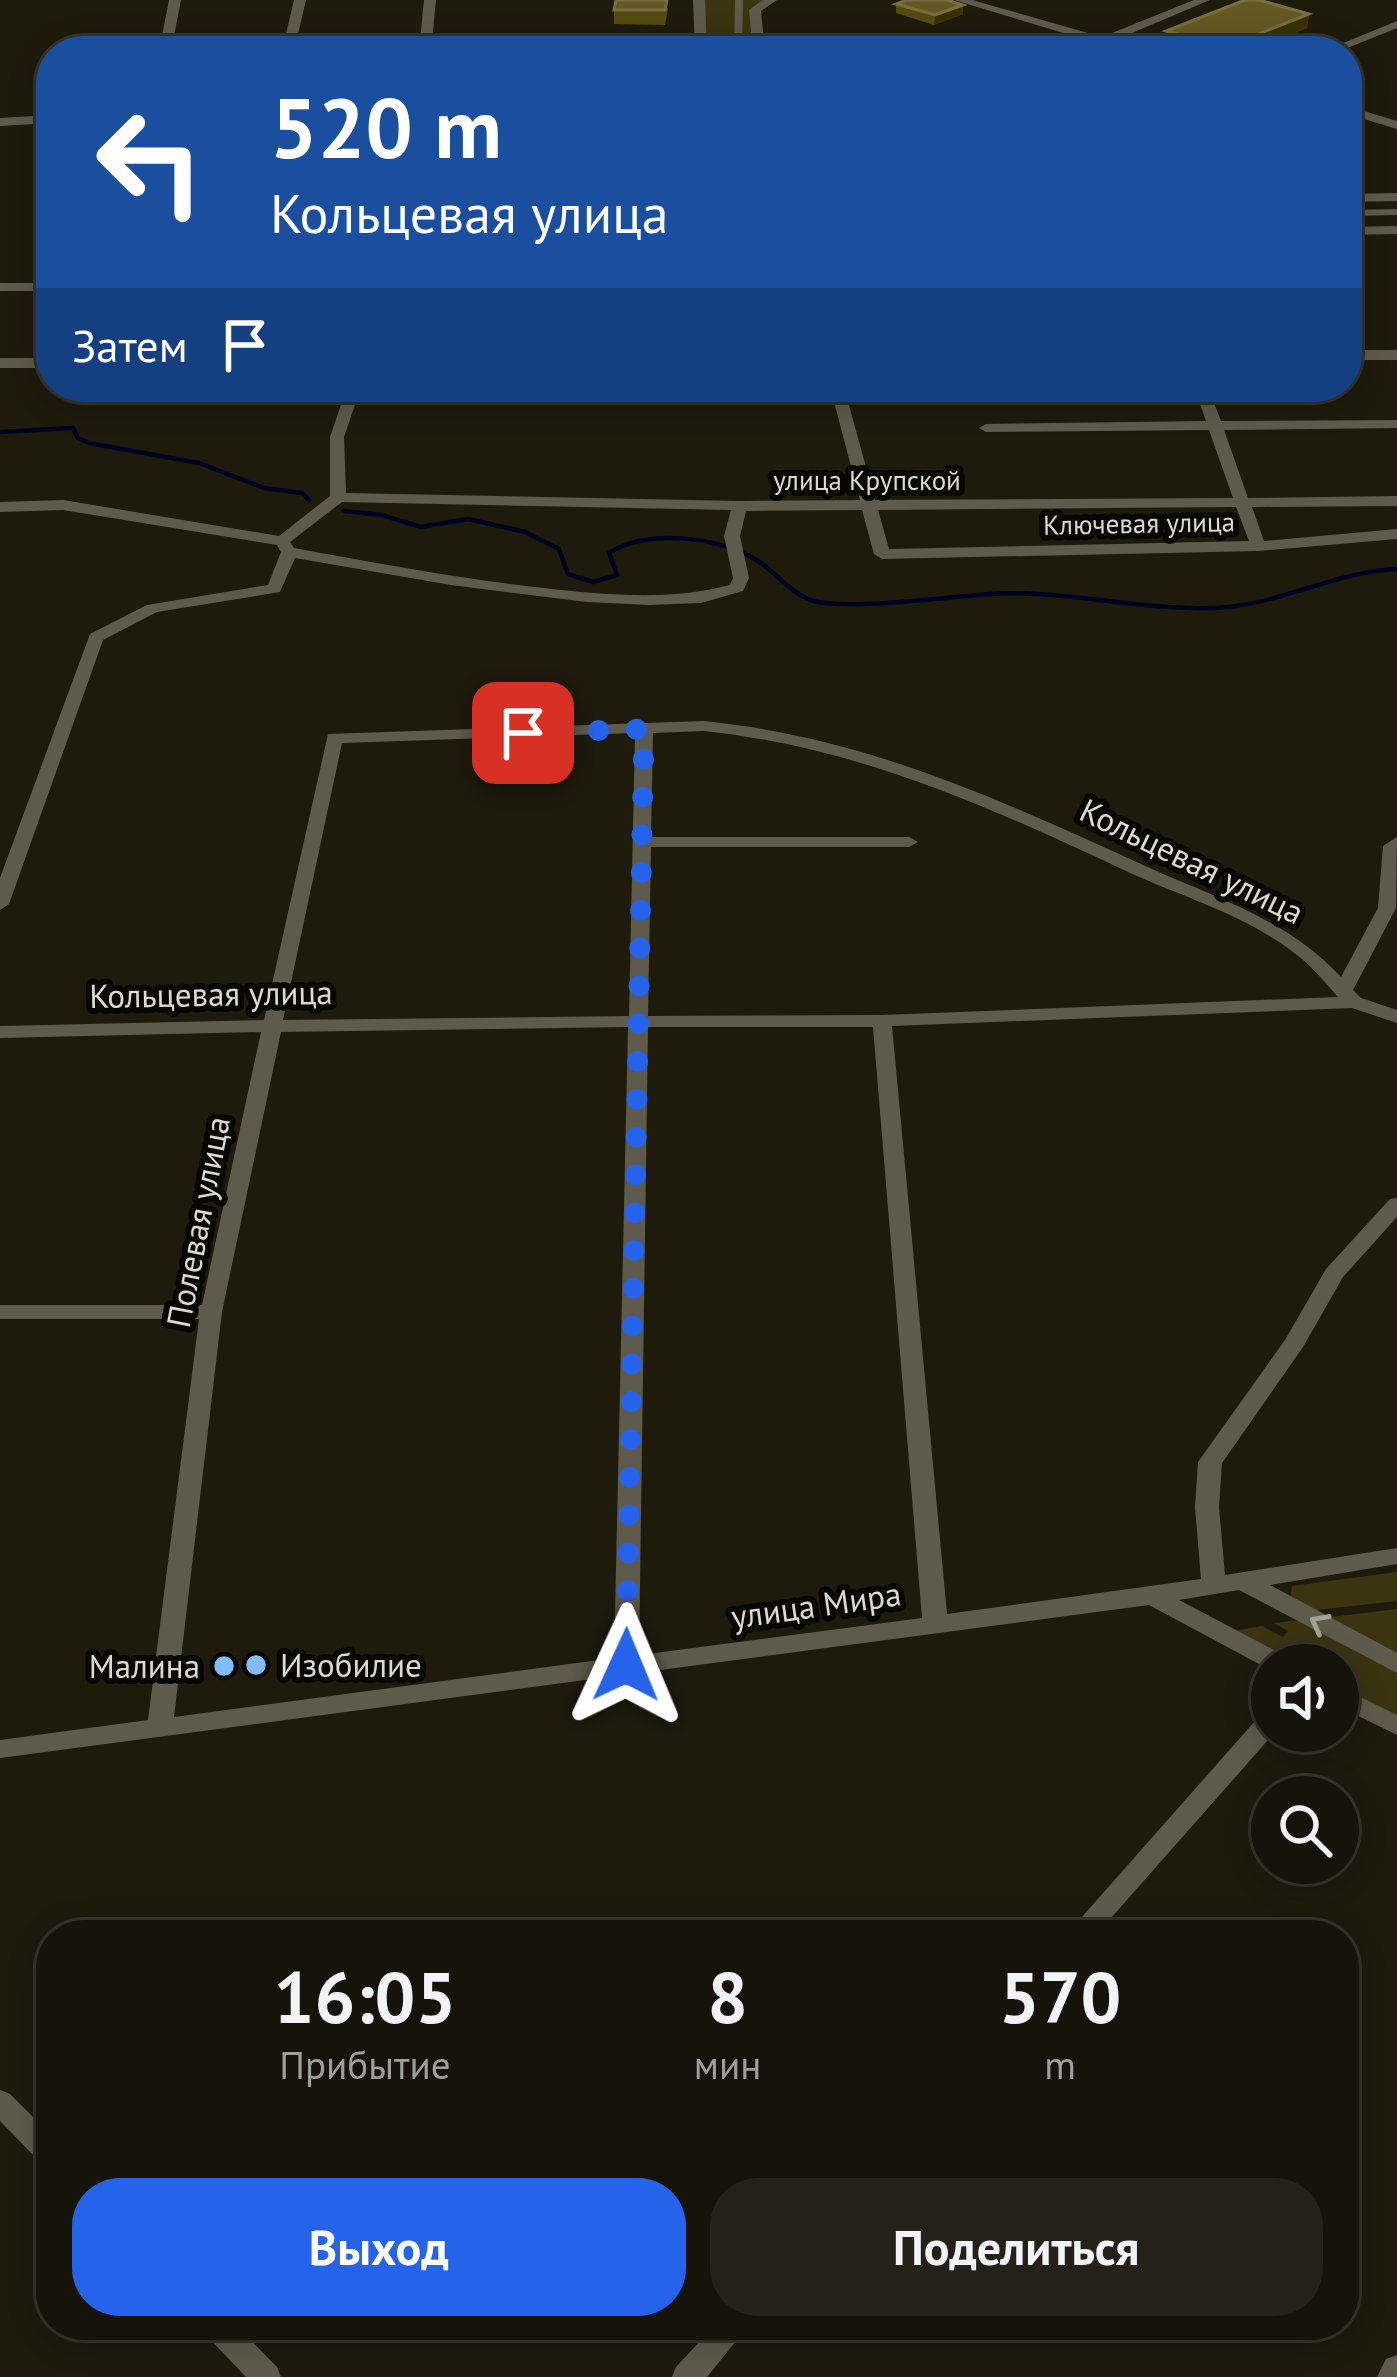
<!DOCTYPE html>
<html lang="ru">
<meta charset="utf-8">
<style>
:root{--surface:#16140a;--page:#232118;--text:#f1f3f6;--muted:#9e9e9c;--line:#35332b;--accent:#2563eb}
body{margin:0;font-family:"PT Sans",sans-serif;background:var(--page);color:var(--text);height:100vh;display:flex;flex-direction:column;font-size:45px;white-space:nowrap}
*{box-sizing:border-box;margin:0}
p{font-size:39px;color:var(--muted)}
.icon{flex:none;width:66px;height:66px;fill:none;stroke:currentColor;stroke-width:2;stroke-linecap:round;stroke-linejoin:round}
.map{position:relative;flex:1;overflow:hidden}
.panel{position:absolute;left:36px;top:1920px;width:1323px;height:420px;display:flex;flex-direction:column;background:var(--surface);border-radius:48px;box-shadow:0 6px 30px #0003,0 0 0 3px var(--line)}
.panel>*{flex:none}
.hud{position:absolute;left:36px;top:36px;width:1326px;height:366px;border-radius:48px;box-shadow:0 6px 30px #0003,0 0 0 3px var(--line);background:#1a4fa0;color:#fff;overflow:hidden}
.fabs{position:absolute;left:1251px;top:1644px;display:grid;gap:24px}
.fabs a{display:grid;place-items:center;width:108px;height:108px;border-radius:50%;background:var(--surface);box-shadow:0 6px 30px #0003,0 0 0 3px var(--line);font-size:60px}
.pin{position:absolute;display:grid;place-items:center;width:102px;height:102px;color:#fff;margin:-51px;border-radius:24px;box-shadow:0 6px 18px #0006}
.me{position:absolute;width:132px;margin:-66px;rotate:1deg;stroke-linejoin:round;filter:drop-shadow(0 0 9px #0008)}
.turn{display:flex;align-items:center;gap:42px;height:252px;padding:0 36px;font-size:54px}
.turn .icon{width:156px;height:156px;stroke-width:2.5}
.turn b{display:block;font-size:84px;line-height:102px}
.then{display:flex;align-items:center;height:114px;padding:0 36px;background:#0003;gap:24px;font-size:45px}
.eta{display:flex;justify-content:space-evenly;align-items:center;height:204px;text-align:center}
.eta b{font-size:72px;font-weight:700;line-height:84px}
.cta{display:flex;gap:24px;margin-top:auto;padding:24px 36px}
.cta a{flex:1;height:138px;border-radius:48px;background:var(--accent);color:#fff;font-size:48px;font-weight:700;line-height:138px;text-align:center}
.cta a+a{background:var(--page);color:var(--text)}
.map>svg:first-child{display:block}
.green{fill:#3b3411}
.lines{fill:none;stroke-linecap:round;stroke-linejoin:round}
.stream{stroke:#000320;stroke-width:4.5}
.pedestrian{fill:#5f5b4c;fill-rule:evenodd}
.minor{fill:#5f5b4c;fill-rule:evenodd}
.tertiary{fill:#5f5b4c;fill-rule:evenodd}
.wall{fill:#554a10}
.shaded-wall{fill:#393106}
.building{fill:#645925;stroke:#766e40;stroke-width:3}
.oneway{stroke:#a4a195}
.route{stroke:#2563eb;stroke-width:21;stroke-dasharray:0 37.8}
.poi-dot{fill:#83bcfb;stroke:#070602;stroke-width:4.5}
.labels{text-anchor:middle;stroke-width:12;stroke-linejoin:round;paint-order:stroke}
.far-street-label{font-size:27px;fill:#dcdad1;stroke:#070602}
.street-label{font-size:33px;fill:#dcdad1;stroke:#070602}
.poi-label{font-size:33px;fill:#dcdad1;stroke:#070602;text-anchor:start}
</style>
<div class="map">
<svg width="1397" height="2377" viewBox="0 0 1397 2377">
<rect width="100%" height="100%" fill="#1e1b0d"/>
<path class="green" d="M699,0h72l-16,10 5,41h-59z
M1397,1572v29l-89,10 -18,-12 2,-13z
M1397,1609v50l-74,-41z
M1299,1620l98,52v47l-59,-31v-23h-45l-65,-33 34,-6 21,11 5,-6 -14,-8z"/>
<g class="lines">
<path class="stream" d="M0,432l73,-4 5,10 11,5 110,20 65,25 38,5 7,7
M344,511l38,4 39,12 47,-8 57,13 34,17 9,25 25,8 24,-7 -8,-22c40,-25 110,-16 149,8 19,12 36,37 60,41 46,7 125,-5 173,-8 79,-5 160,20 237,13 58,-6 112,-36 169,-38"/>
<path class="pedestrian" d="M735,0h8l-1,51h-8z
M1397,209v6l-50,1v-6z"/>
<path class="minor" d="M169,0h12l-10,51h-12z
M294,0h12l-12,51h-12z
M424,0h12l-5,51h-12z
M693,0h12l2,51h-12z
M763,0h14l-16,11 4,40h-12l-4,-41z
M954,0h18l130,37 92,-37h16l-97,41 29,10h-19z
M1397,21v7l-57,23h-16z
M1347,106l50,15v8l-50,-15z
M51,115v8l-51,3v-8z
M1397,193v8l-50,1v-8z
M1397,226v8l-50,1v-8z
M0,283h51v8h-51z
M347,387h14l-17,50 2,56 394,8 120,-1 -30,-113h14l31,113 358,-2 -24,-68 -223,2 -7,-4 7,-4 220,-3 -12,-34h14l13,34 176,-1v8l-173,2 24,68 149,-2v10l-145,1 12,34 133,-12v10l-139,12 -376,8 -8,-5 -12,-44 -116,1 -6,25 9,42 -6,13 -42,12 -52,2 -62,-3 -136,-17 -156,-27 -15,34 -123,20 -54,28 -94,264 -9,6v-32l90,-244 57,-29 121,-20 13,-33 -4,-7 -214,-35 -63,2v-10l63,-2 216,36 51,-40v-59zM342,502l389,8 -7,26 9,42 -3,7c-61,16 -124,10 -186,3 -84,-9 -167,-25 -250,-40l-4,-6zM1236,507l13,34 -360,8 -11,-39z
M704,721c167,17 298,80 448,148 68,30 137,52 189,108l37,-69 5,-62 14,-9 -1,71 -43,82 8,8 36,12v13l-45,-15 -460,18 55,588 254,-35 -6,-72 3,-45 87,-122 41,-71 64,-70 7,-1v19l-54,60 -40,70 -81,116 -3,44 6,68 172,-27v16l-127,21 127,68v20l-158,-83 -60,10 112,59 3,6h-22v6l-123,-66 -1149,153v-18l148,-20 51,-401h-199v-14h202l59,-273 -261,6v-12l264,-6 64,-286zM704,731c157,17 283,75 424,141 55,25 117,43 165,80 17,12 31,29 45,45l-456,18 -234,1 3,-169h258l9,-5 -9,-5h-258l2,-104zM635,733l-6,283 -346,4 59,-277zM628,1027l-14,631 -440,59 48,-405 59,-280zM648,1027h225l49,591 -283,37z
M1338,1686l59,29v20l-59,-29z
M1272,1710v21h4l-180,204h-30l197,-223z
M0,2090l10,4 41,41v31l-10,-3 -41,-42z
M201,2325h35l41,42 4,10h-35l-41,-43z
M715,2325h34l-42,52h-35l4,-10z
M1397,2355v22h-20l9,-18z"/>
<path class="tertiary" d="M1347,350h50v10h-50z
M0,358h51v10h-51z"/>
</g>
<path class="wall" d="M896,4l67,10 -29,11 -38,-12z
M668,8l-3,17 -51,-1v-14z
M1309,14l-2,14 -57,23h-65l-20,-6 1,-14z"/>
<path class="shaded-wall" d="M963,5v9l-29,11 1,-10z
M1309,14l-2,14 -57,23h-26l1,-4z"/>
<path class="building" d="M616,0h51l-2,10h-51z
M907,0h40l16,5 -28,10 -39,-11z
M1245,0h14l50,14 -84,33 -59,-16z"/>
<defs><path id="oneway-chevron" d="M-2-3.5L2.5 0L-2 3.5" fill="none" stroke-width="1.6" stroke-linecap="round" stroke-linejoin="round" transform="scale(3)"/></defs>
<use class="oneway" href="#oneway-chevron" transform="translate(1319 1623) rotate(-152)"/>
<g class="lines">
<path class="route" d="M523,733l121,-4 -18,936"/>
</g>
<g class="poi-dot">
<circle cx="256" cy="1665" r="12"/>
<circle cx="224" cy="1666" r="12"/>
</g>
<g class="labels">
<g class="far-street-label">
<text x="867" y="490">улица Крупской</text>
<text transform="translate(1139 524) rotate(-1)" y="9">Ключевая улица</text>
</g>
<g class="street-label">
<text transform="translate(1192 861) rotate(26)" y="12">Кольцевая улица</text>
<text transform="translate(211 994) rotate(-1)" y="12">Кольцевая улица</text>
<text transform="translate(198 1222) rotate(-79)" y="12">Полевая улица</text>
<text transform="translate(816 1605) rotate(-8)" y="12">улица Мира</text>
</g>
<g class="poi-label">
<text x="280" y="1677">Изобилие</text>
<text x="200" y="1678" text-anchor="end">Малина</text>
</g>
</g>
</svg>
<div class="fabs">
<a><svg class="icon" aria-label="sound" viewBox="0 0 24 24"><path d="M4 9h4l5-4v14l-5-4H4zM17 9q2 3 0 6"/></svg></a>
<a><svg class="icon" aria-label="search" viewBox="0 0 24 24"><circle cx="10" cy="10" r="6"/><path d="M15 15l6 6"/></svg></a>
</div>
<div class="pin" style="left:523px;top:733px;background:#d93025"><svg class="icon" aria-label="arrive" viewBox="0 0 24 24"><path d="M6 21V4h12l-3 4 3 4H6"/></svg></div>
<svg class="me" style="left:626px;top:1665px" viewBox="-20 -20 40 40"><path d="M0-17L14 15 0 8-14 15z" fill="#2563eb" stroke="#fff" stroke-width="4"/></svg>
<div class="hud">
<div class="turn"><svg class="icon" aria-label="left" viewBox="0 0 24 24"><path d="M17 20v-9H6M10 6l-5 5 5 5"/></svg><div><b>520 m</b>Кольцевая улица</div></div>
<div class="then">Затем<svg class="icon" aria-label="arrive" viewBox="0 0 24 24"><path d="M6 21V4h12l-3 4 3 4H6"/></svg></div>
</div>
<section class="panel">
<div class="eta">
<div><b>16:05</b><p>Прибытие</p></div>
<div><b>8</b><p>мин</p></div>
<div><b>570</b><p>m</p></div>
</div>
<div class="cta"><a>Выход</a><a>Поделиться</a></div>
</section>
</div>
